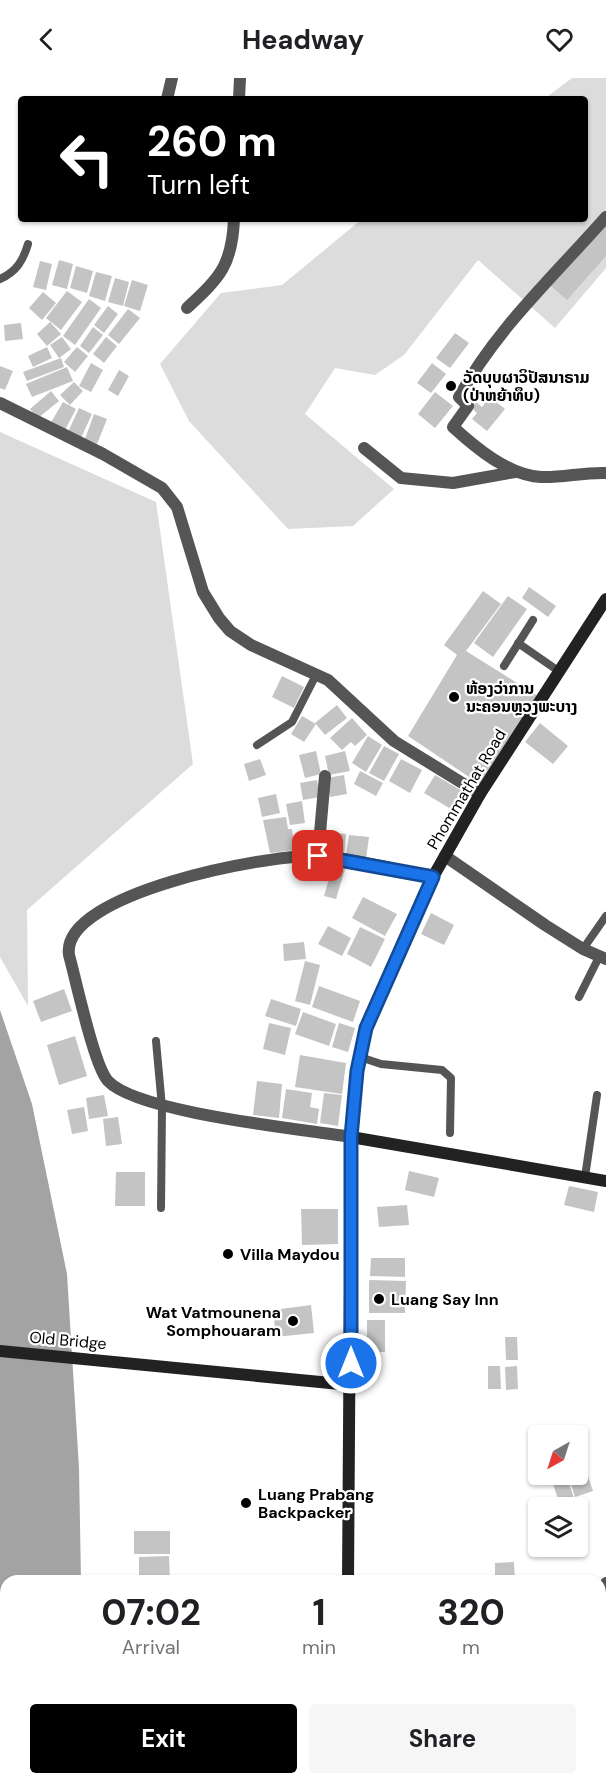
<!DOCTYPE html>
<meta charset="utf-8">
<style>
:root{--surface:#fff;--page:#f6f6f6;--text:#202124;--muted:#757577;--accent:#000}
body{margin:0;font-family:"DM Sans","Noto Sans Lao",sans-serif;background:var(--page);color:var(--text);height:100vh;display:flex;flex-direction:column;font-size:22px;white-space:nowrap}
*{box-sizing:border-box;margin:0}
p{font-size:20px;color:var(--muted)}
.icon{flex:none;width:33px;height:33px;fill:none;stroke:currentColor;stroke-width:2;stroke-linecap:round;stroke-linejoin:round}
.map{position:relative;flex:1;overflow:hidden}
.details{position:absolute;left:0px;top:1497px;width:606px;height:210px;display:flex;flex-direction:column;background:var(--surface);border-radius:18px 18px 0 0;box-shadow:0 2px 4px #0004}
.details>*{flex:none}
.top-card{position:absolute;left:18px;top:18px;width:570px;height:126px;border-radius:6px;box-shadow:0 2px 4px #0004;background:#000;color:#fff;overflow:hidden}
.needle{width:39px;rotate:219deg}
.buttons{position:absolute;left:528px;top:1347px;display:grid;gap:12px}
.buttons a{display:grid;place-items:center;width:60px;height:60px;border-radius:6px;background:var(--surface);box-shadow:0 2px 4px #0004;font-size:30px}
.pin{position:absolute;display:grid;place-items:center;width:51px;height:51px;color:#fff;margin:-26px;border-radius:12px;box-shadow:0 3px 9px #0006}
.me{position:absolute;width:66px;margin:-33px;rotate:0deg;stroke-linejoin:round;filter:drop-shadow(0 0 4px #0008)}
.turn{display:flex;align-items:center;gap:21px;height:126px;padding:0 30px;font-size:27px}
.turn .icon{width:78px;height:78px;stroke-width:2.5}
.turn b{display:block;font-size:42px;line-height:51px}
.eta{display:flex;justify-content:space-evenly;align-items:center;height:102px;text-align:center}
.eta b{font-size:36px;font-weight:700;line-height:42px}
.primary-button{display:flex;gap:12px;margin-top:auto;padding:12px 30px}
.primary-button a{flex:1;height:69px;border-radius:6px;background:var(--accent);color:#fff;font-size:24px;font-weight:700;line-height:69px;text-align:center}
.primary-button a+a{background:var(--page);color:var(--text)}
header{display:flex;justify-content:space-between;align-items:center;height:78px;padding:0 30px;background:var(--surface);font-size:27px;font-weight:700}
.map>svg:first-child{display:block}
.green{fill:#dcdcdc}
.water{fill:#a3a3a3}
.building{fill:#c4c4c4}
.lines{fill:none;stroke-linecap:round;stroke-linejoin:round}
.lane{stroke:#555;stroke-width:8}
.street{stroke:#555;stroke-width:12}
.secondary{stroke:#222;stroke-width:12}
.route-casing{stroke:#114b97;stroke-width:15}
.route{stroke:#1a73e8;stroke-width:10}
.poi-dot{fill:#000;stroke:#fff;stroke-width:2}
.labels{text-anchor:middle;stroke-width:4.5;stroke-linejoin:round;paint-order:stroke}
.poi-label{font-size:16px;font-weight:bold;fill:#000;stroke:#fff;text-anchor:start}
.street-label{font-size:16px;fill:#000;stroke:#fff}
</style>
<header><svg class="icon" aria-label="back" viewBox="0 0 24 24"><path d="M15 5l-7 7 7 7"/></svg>Headway<svg class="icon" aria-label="heart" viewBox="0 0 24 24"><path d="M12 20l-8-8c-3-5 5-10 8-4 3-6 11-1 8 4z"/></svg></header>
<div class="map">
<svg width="606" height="1707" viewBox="0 0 606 1707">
<rect width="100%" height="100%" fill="#fff"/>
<path class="green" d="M572,0h34v190l-51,60 -77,-68 -74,95 -29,20 -40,-7 -30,46 89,75 -41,37 -65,3 -99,-108 -29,-57 61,-71 61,-8 80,-66h223v-120h-41z
M0,354l156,70 37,262 -166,146 1,96 -28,-49z"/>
<path class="water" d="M0,932l32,94 35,170 12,194 2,113h-75v198h71v6h-77z"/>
<path class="building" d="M606,145v33l-39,44 -17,-15z
M59,182l14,4 -6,25 -15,-4z
M40,183l12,3 -6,26 -13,-3z
M76,188l17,5 -6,22 -17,-5z
M96,194l16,4 -7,25 -16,-5z
M115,200l14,4 -6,24 -15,-4z
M132,202l16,5 -8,26 -16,-5z
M67,213l15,11 -21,28 -15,-12z
M43,214l13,11 -14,17 -13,-12z
M89,221l12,9 -26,37 -12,-9z
M108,228l10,8 -14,19 -10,-8z
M128,231l12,9 -21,26 -11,-9z
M50,244l11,12 -14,12 -10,-12z
M21,245l2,16 -18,2 -1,-16z
M93,249l10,8 -14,18 -9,-7z
M455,255l14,10 -19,25 -14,-10z
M62,259l9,12 -12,9 -9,-13z
M106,259l11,9 -13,17 -11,-9z
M47,269l5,11 -19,9 -5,-11z
M77,269l11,9 -13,16 -11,-10z
M61,280l3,9 -37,14 -4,-9z
M91,285l12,7 -12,22 -12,-6z
M432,285l14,11 -15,19 -14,-10z
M0,288l13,5 -8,19 -5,-2z
M67,289l6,14 -41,16 -6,-13z
M119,292l10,6 -11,20 -10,-6z
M74,304l9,9 -13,14 -10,-10z
M51,313l8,10 -21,17 -8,-9z
M435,314l18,14 -18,22 -17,-14z
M490,319l15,12 -18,22 -15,-12 5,-6 -5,-5 4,-6 6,5z
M63,324l13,7 -12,23 -14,-8z
M79,330l13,6 -11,24 -13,-6z
M94,336l13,5 -10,25 -12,-5z
M529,509l27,19 -8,11 -26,-19z
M483,513l18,13 -35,47 75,47 -57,89 -76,-51 49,-81 -13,-10z
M508,518l19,13 -34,48 -19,-14z
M282,598l22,11 -10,21 -22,-11z
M337,627l10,13 -22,17 -10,-12z
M302,638l14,8 -12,18 -13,-8z
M352,640l15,17 -12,11 -4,-4 -9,8 -12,-12z
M540,645l28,23 -15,18 -28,-22z
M368,658l14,9 -16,27 -14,-9z
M384,668l15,8 -15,27 -15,-8z
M316,673l5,23 -16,4 -6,-23z
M345,673l5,20 -21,4 -4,-19z
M260,681l6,16 -17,6 -5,-17z
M401,681l21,11 -12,23 -21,-12z
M360,693l23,12 -7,13 -22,-12z
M344,697l3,19 -17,3 -3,-19z
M435,697l27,16 -11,18 -27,-16z
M317,702l3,17 -17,3 -3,-17z
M276,716l4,19 -18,4 -4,-19z
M302,723l3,22 -15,2 -4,-21z
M286,739l2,12h4l3,21 -25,3 -7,-33z
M326,754l20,2 -2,21 -20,-2z
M298,756h18l1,18 -18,1z
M349,757l20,2 -3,22 -20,-3z
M333,787l12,4 -9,30 -12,-3z
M363,819l34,17 -12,22 -33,-18z
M431,835l23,12 -10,20 -23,-11z
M328,848l23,12 -9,18 -24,-12z
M360,849l25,12 -14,28 -24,-13z
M304,864l2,17 -22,2 -1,-17z
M305,883l15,4 -10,40 -15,-4z
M319,908l41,15 -7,21 -41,-15z
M64,911l8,22 -31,11 -8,-21z
M271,921l30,10 -5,17 -31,-10z
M303,934l33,12 -7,22 -34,-12z
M269,945l22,5 -6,27 -22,-6z
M339,945l16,5 -7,24 -16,-5z
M75,958l12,40 -28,9 -12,-40z
M300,977l46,8 -4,31 -47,-7z
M257,1003l25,3 -3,34 -26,-3z
M286,1011l26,4 -2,14 9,2 -2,15 -35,-6z
M324,1015l18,2 -4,31 -18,-3z
M104,1017l4,21 -19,3 -3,-21z
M84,1029l4,24 -16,3 -5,-24z
M118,1039l4,27 -16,2 -3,-27z
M409,1093l30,7 -5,19 -29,-7z
M116,1094h29v34h-30z
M569,1108l29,6 -4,20 -30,-7z
M407,1127l2,20 -30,2 -2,-20z
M301,1131h37v35l-36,1z
M371,1180h34v19l-35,-1z
M369,1202l37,1 -1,32h-36z
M311,1227l3,28 -38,4 -3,-27z
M367,1242h18v32h-18z
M505,1259h12l1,23h-12z
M488,1288h12l1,23h-13z
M517,1288l1,23 -12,1 -1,-23z
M583,1347l3,24 -8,1v-14h-14l-1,-8z
M560,1350l1,8h-20v-6z
M587,1395l6,18 -18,6 -6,-19z
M568,1402l6,18 -15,4 -6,-18z
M134,1453h36v23h-36z
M169,1478l1,25h-31v-24z
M514,1484l1,19h-20v-18z
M600,1576l6,1v23l-6,-1z
M600,1608l6,1v21l-6,-1z
M600,1691h6v16h-24v-6h18z"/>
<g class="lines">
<path class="lane" d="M0,201c16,-7 23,-18 28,-35
M518,565l39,27
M504,588l29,-46
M257,667l35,-23 24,-47
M583,871l23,-33
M579,919l20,-40
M156,963l6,66 -1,101
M360,979l21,7 61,6 9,8 -1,55
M585,1099l12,-82
M424,1707l12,-6
M504,1707v-6"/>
<path class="street" d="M167,21l5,-21
M239,21l1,-21
M606,139c-51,58 -110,112 -147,180l9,9 -15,21c23,21 55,48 88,50 21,1 43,-5 65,-4
M187,230c33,-31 45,-42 47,-89
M0,325l103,51 59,34 15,19 26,85 16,26 11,13 21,14 77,35 66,61 86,53
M364,370l37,30 52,5 62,-11
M318,778l7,-80
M445,778l100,69 38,24 23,10
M351,1059c-49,-8 -213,-24 -243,-56 -14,-15 -32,-101 -39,-126 -9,-62 201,-101 247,-99 37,2 80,14 117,21
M600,1531l6,-26
M600,1671h6
M568,1707l2,-6"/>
<path class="secondary" d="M351,1059l255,44
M0,1273l351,34
M348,1503l3,-444 6,-66 9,-43 67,-151 47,-83 126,-195
M348,1701v6"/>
</g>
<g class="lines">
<g class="route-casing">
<path id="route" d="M318,778l115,21 -67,151 -9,43 -6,66v226"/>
</g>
<use href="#route" class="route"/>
</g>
<g class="poi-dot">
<circle cx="451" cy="308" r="6"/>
<circle cx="454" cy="619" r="6"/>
<circle cx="228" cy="1176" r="6"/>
<circle cx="379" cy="1221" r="6"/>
<circle cx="293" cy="1243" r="6"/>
<circle cx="246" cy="1425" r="6"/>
</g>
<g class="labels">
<g class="poi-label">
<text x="463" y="305">ວັດບຸບຜາວິປັສນາຣາມ<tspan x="463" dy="18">(ປ່າຫຍ້າທຶບ)</tspan></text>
<text x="466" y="616">ຫ້ອງວ່າການ<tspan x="466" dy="18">ນະຄອນຫຼວງພະບາງ</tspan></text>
<text x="240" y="1182">Villa Maydou</text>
<text x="391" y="1227">Luang Say Inn</text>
<text x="281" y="1240" text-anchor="end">Wat Vatmounena<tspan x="281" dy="18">Somphouaram</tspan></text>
<text x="258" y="1422">Luang Prabang<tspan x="258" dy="18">Backpacker</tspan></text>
</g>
<g class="street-label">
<text transform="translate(466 711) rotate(-59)" y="6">Phommathat Road</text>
<text transform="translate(68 1262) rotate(5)" y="6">Old Bridge</text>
</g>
</g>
</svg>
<div class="buttons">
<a><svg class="needle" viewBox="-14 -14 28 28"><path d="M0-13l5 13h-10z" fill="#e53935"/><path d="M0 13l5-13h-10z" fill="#757577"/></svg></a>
<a><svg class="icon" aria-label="layers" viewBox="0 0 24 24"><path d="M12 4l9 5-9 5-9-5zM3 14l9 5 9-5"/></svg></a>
</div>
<div class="pin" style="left:318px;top:778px;background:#d93025"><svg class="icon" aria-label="arrive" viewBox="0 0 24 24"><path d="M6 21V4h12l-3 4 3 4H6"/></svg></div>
<svg class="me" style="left:351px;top:1285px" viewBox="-20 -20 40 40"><circle r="17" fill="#1a73e8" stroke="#fff" stroke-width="3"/><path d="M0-11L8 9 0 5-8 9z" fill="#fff"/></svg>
<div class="top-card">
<div class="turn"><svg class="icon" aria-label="left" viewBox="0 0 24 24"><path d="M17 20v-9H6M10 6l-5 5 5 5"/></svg><div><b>260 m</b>Turn left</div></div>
</div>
<section class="details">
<div class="eta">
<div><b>07:02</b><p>Arrival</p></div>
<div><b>1</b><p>min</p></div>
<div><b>320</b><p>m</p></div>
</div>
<div class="primary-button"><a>Exit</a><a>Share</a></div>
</section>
</div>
